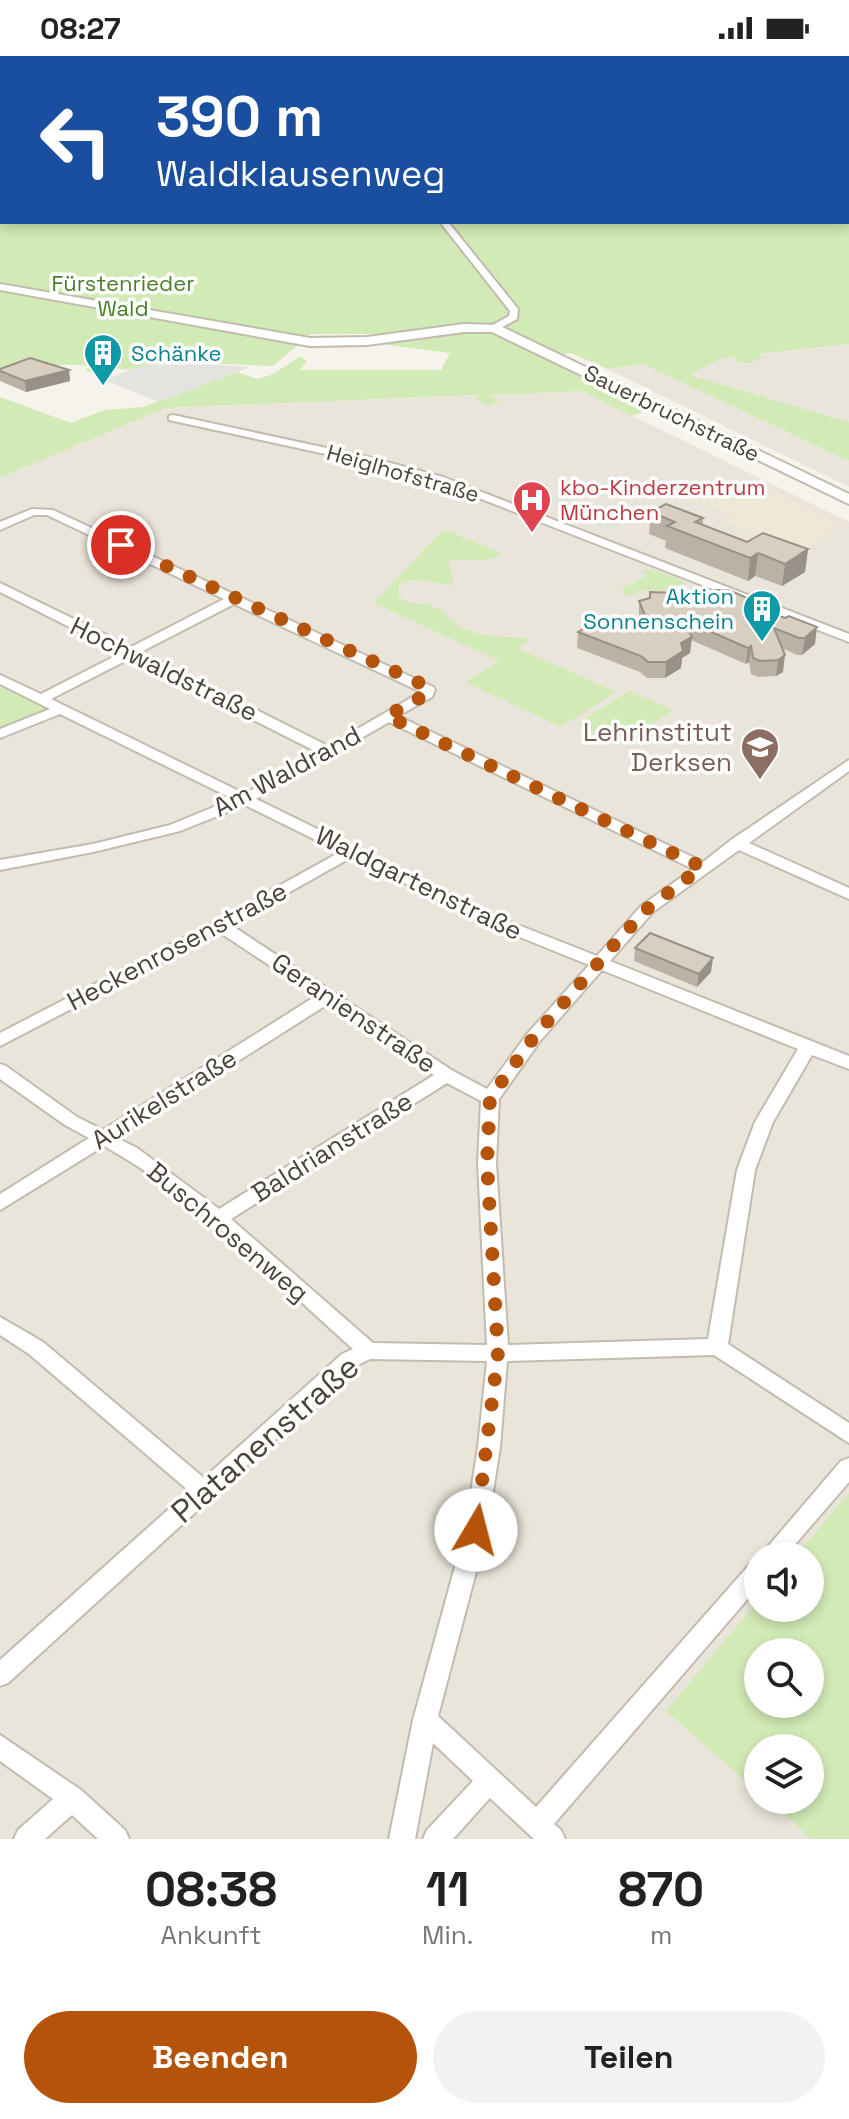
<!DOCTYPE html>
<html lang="de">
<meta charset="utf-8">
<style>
:root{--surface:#fff;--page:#f2f2f2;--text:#222;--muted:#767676;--accent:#b45309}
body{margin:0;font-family:"Space Grotesk",sans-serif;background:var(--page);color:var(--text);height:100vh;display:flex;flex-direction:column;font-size:30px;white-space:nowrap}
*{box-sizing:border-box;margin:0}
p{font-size:26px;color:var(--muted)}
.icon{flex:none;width:44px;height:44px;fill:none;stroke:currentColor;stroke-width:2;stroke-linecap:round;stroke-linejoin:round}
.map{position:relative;height:1783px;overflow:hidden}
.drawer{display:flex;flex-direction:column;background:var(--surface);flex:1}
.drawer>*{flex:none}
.banner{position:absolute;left:0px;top:0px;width:850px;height:168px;box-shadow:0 4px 12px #0003;background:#1a4fa0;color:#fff;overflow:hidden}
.buttons{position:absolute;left:744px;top:1486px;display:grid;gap:16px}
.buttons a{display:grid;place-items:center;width:80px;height:80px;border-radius:50%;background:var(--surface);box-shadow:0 4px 12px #0003;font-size:40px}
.pin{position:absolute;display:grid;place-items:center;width:68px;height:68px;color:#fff;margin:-34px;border:4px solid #fff;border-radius:50%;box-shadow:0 2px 8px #0007}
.me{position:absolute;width:88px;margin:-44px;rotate:8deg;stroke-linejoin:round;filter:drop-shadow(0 0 6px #0008)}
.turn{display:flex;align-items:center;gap:28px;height:168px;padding:0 24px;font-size:36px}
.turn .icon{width:104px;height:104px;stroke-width:2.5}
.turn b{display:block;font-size:56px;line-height:68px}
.eta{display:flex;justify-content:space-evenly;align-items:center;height:136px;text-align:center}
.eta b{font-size:48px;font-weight:600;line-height:56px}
.action{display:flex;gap:16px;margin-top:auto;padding:16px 24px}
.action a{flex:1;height:92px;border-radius:48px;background:var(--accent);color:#fff;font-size:32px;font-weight:600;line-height:92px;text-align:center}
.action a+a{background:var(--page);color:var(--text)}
.status{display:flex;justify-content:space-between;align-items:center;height:56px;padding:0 40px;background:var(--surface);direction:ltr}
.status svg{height:22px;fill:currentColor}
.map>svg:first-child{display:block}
.residential{fill:#eae5da;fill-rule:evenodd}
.education{fill:#efe8d6}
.green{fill:#d2eab5;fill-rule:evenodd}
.parking{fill:#e5e3e0}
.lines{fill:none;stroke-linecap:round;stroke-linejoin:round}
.minor-casing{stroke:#c2bbae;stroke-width:4}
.tertiary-casing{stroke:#c2bbae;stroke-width:4}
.minor{fill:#fff;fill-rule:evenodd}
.tertiary{fill:#fff;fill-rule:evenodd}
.wall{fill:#bab2a6}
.shaded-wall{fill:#979187}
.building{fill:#d8cfc1;stroke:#979187;stroke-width:2}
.route{stroke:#b45309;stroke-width:14;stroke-dasharray:0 25.2}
.labels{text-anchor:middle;stroke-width:7;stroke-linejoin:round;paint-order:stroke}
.far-park-label{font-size:22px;fill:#4a7f2a;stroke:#fff}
.far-culture-label{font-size:22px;fill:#0d838f;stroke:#fff;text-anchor:start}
.far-street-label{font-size:22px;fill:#4b4439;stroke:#fff}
.far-health-label{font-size:22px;fill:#be3a42;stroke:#fff;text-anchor:start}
.street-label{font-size:26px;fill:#4b4439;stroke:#fff}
.education-label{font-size:26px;fill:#785e54;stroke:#fff;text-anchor:end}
.near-street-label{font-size:32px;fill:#4b4439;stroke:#fff}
</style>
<div class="status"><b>08:27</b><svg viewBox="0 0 49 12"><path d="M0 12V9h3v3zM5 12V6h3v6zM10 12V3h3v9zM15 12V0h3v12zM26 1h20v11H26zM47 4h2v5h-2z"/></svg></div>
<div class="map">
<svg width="849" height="1783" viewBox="0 0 849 1783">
<rect width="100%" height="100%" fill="#f6f3ec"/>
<path class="residential" d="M849,288v78l-161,-47 33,-16z
M643,308l206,97v26l-242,-118z
M582,335l267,131v1317h-849v-1361l165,-70zM758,1500h52v52h-52zM758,1596h52v52h-52zM758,1692h52v52h-52z"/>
<path class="education" d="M721,430l50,3 72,36 -42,26 -75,-29 9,-6 -41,-16z"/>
<path class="green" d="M0,0h849v288l-90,10 4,3 -13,6 -15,-2v-4l-14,2 -32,16 160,47v39l-206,-97 -36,5 -36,-16 -24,4 105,52 -20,7 -50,-25 -94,4 12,6 -10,4 -16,-6 5,-4 -314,13 -165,70v-81l71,26 33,-13 39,-3 95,-35 19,7 14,-4 30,-19 6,6 -7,8h141l9,-17 -70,-9 -7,-10h-62l-38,32 -118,-5 -23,9 -32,-3 9,5 -11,4 -13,-6 7,-4c-38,-3 -57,-1 -92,13v-93l5,-3 -5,-1zM2,2h846v164h-846z
M444,473l58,25 -15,6h-39l6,25c-18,0 -37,-11 -55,0l-1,13 22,7 12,-2 -2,5 11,1c23,31 54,26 89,30l-13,9 99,44 -55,35 -96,-45 35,-21 -126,-58z
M645,514h10l31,13 -12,3 9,4 -47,1v4h-11l-3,-12 7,3 18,-11 -5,-3z
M0,631l49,21 -49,21z
M629,635l44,19 -52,35 -44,-21z
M849,1437v346h-37l-44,-39h42v-52h-52v44l-92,-81 92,-110v7h52v-52h-14zM758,1596h52v52h-52z"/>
<path class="parking" d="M155,305l95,6 -91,35 -55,-22z
M557,439l38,15 29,11 -17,9 -68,-27z"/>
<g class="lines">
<g class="minor-casing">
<path id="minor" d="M309,0h6l1,2h-6z
M440,166h8l70,87 -1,10 -20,11h-6v-4l18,-10 1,-5z
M173,359l191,41 79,21 406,157v8l-414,-161 -72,-19 -194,-42v-4z
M32,453l21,1 380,177 2,3 -3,7 -34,19 305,146 28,-22 118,-80v11l-100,72 100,45v11l-110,-49 -86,62 -43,49 239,95v13l-37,-14 -39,67 -18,48 -27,174 121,79v20l-135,-88 -207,6 -7,86 -13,83 -49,186 98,91 214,-243 8,-3v26l-204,237 7,6 4,9h-31l-44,-41 -37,41h-30l4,-9 46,-49 -40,-38 -18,96h-26l24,-119 52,-190 13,-83 9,-86 -117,-2 -14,7 -348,317 -8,3v-26l189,-169 -160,-137 -29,-19v-18l43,25 161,136 138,-124 11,-5c-78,-69 -158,-153 -249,-203l-104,64v-16l89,-56 -24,-13 -65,-46v-15l6,2 71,51 26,13 213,-134 -97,-64 -219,114v-13l214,-111 126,-70 -95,-47 -65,26 -87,21 -93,18v-10l93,-16 77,-19 63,-26 -173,-85 -60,24v-9l50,-20 -50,-25v-9l41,19 80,-41 -121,-61v-9l131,64 93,-48 -177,-84h-13l-34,15v-8zM234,548l187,88 -93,54 -187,-94zM131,602l186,94 -72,42 -194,-95zM389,666l304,147 -52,37 -44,50 -102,-40 -239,-117zM352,801l131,65 106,43 -61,68 -41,56 -34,-18 -222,-146zM602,914l196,79 -43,73 -18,48 -29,169 -200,6 -12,-182 3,-64 41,-58zM328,948l106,71 -215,134 -82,-61 -20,-10zM447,1027l34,18 -3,62 9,182 -114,-2 -142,-124z
M849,1402v24l-64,74h-25l81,-95z
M0,1679l81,55 44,40 4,9h-31l-26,-24 -27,24h-31l4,-9 35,-31 -53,-38z"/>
</g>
<g class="tertiary-casing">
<path id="tertiary" d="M0,228l310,54 57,-1 97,-13 34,1 351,169v10l-357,-172h-28l-97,13 -57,1 -310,-56z"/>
</g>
<use href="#minor" class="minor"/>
<use href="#tertiary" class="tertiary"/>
</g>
<path class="wall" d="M0,313l69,1 1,11 -44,11 -26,-11z
M651,456l52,6v7l44,17 61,7 -3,23 -23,14 -27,-10 -7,5 -83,-33 1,-7 -17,-7z
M650,536l36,13 71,6 58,33 -13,11h-5l-15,-7 1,24 -7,4 -18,1 -7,-3 -2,-12 -3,2 -55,-24 -1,13 -8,5 -1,10 -16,10h-18l-7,-6 -63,-24 1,-16 61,-13v-18l10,-2z
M635,892l76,24 -14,15 -63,-26z"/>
<path class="shaded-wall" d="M69,314l1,11 -44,11 -1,-11z
M808,493l-3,23 -23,14 3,-22z
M758,497l-3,23 -7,5 2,-23z
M817,571l-2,17 -13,11 3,-17z
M692,581l-2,16 -8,5 -1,10 -16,10 1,-16 15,-19z
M751,590l-2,16 -3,2 2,-16z
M785,599l-2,17 -7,4 2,-16z
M713,902l-2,14 -14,15 2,-13z"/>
<path class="building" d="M30,302l39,12 -44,11 -25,-10v-2z
M666,448l37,14 -8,4 52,20 16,-9 45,16 -23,15 -27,-11 -8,5 -83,-32 8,-4 -24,-10z
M714,534h15l25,11 3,10 14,8 6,-4 8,3 4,-2 28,11 -12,11h-6l-25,-10 11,27 -7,5 -18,1 -7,-3 -2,-12 -3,2 -64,-28 8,17 -11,6 2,8 -17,11h-18l-7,-6 -63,-24 26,-15 43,3 -8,-19 11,-3v-6l29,1 7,12z
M650,877l63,25 -14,16 -64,-26z"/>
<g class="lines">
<path class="route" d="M121,489l303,140 3,9 -40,22 315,151 -55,42 -27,29 -86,99 -44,61 -3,65 11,190 -22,177"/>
</g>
<defs>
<g id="building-pin" transform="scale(2)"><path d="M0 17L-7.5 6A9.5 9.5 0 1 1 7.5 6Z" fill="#0f9aa8" stroke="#fff"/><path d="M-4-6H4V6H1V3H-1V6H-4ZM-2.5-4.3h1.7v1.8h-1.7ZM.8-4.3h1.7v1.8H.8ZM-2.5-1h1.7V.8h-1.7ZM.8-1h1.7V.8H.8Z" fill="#fff"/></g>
<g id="hospital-pin" transform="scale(2)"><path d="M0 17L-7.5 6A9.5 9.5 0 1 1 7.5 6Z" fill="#e0444e" stroke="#fff"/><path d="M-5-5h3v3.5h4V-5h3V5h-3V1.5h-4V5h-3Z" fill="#fff"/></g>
<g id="school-pin" transform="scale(2)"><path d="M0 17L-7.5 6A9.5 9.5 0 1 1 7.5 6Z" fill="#8d6e63" stroke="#fff"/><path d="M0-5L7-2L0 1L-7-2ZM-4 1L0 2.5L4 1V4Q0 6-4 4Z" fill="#fff"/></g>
</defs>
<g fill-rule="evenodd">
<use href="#building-pin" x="103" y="297"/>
<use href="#hospital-pin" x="532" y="444"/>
<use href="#building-pin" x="762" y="553"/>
<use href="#school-pin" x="760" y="691"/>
</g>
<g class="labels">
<g class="far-park-label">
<text x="123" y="235">Fürstenrieder<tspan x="123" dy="25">Wald</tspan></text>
</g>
<g class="far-culture-label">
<text x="131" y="305">Schänke</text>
<text x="734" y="548" text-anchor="end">Aktion<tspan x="734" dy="25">Sonnenschein</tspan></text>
</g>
<g class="far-street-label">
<text transform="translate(672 357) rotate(26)" y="8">Sauerbruchstraße</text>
<text transform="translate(403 417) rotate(16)" y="8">Heiglhofstraße</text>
</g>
<g class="far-health-label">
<text x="560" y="439">kbo-Kinderzentrum<tspan x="560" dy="25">München</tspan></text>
</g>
<g class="street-label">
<text transform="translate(164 613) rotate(26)" y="9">Hochwaldstraße</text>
<text transform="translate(287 715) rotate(-28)" y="9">Am Waldrand</text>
<text transform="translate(419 827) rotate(26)" y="9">Waldgartenstraße</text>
<text transform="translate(177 890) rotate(-28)" y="9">Heckenrosenstraße</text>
<text transform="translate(354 957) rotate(34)" y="9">Geranienstraße</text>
<text transform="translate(164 1043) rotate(-32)" y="9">Aurikelstraße</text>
<text transform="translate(332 1091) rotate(-32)" y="9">Baldrianstraße</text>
<text transform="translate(228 1176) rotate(40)" y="9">Buschrosenweg</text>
</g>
<g class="education-label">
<text x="732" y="685">Lehrinstitut<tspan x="732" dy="30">Derksen</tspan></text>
</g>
<g class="near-street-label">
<text transform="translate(265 1383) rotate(-41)" y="11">Platanenstraße</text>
</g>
</g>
</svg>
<div class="buttons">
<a><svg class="icon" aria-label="sound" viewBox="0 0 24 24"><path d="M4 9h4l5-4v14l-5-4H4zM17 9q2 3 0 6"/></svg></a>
<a><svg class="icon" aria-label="search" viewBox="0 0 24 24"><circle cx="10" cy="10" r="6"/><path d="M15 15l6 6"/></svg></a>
<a><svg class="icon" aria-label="layers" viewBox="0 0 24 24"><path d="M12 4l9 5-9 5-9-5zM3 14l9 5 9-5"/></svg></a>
</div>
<div class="pin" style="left:121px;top:489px;background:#d93025"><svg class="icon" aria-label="arrive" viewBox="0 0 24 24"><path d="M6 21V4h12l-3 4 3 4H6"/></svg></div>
<svg class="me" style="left:476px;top:1474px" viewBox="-20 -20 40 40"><circle r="19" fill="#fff"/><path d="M0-13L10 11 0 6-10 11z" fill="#b45309"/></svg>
<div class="banner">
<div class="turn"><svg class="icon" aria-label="left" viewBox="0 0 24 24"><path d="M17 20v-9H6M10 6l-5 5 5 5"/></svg><div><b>390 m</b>Waldklausenweg</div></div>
</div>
</div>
<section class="drawer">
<div class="eta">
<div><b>08:38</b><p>Ankunft</p></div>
<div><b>11</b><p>Min.</p></div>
<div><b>870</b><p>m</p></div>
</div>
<div class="action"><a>Beenden</a><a>Teilen</a></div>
</section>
